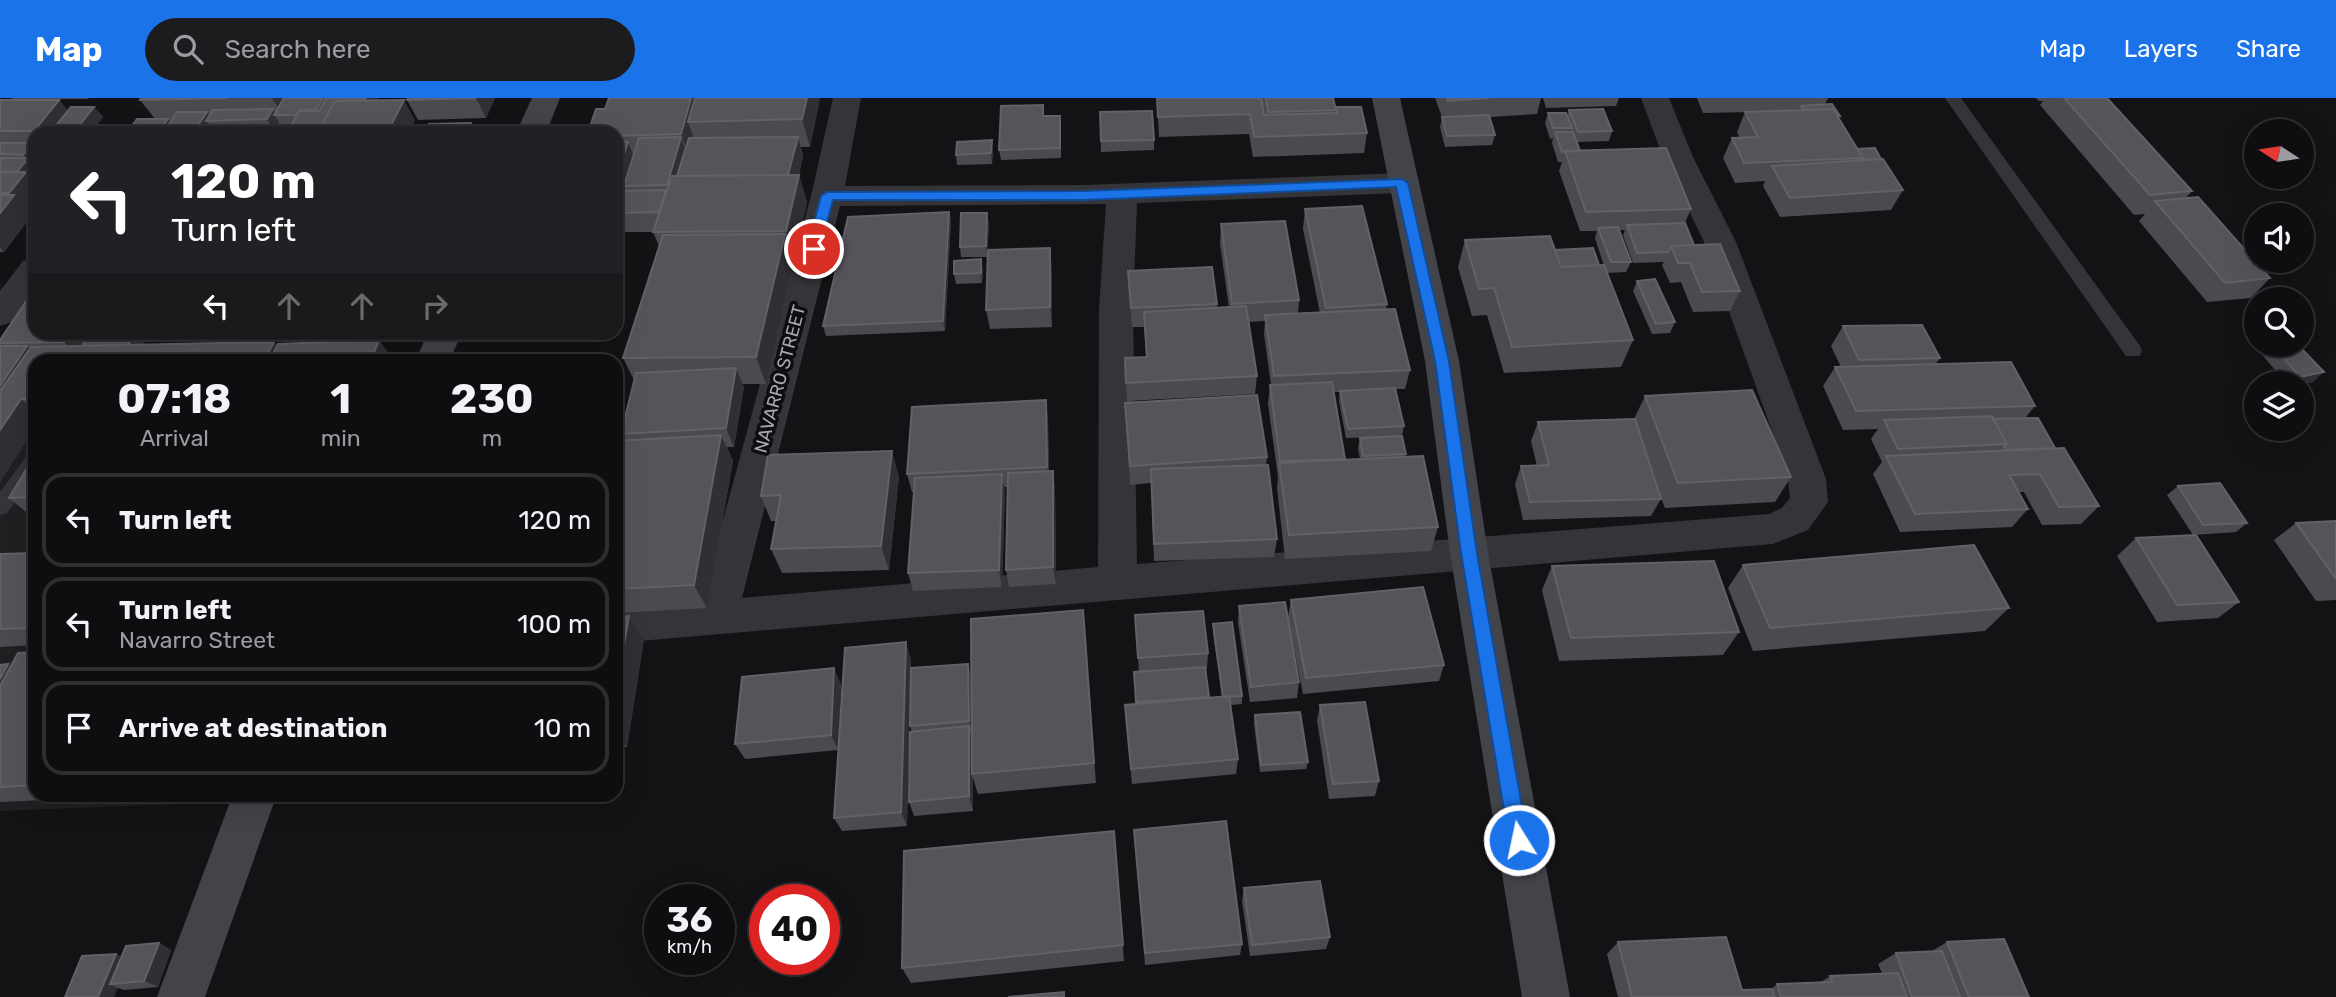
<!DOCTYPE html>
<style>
:root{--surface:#0e0e10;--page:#1c1c1e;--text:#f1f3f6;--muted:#9b9c9f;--line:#2e2e30;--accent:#1a73e8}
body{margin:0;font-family:Rubik,sans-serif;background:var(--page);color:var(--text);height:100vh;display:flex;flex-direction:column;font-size:26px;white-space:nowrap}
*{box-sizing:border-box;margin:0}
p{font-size:23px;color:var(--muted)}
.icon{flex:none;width:38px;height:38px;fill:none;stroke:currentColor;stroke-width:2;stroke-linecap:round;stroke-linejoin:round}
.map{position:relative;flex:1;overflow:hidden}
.panel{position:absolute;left:28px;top:256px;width:595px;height:448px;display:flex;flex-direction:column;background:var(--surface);border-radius:21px;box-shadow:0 7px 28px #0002,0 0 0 2px var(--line)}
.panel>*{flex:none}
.top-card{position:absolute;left:28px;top:28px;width:595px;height:214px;border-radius:21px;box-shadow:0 7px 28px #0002,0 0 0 2px var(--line);background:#202124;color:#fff;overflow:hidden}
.needle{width:46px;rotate:282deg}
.buttons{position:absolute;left:2244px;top:21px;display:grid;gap:14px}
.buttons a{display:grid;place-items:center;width:70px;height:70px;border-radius:50%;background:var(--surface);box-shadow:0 7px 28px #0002,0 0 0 2px var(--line);font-size:35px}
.speed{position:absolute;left:644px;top:786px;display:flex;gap:14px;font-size:35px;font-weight:700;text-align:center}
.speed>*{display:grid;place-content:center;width:91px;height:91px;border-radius:50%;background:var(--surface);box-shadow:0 7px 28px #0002,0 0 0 2px var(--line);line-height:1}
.speed small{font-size:18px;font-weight:400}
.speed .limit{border:10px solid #d22;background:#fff;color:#111}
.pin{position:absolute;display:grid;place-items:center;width:60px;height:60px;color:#fff;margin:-30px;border:4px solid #fff;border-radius:50%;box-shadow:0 2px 7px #0007}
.me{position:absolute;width:77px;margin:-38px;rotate:350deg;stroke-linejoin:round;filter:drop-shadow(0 0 5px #0008)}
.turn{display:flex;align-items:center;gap:24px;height:147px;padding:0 28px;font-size:32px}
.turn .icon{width:91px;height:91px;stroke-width:2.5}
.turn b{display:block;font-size:49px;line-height:60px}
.lanes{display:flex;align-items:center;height:66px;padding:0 28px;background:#0003;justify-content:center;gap:35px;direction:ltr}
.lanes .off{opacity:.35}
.eta{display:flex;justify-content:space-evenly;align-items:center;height:119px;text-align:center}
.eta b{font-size:42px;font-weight:700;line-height:49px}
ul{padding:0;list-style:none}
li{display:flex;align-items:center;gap:21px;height:94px;margin:0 14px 10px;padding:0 14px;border:4px solid var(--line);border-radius:21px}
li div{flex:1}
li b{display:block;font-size:26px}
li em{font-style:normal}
header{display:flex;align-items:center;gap:42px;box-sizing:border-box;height:98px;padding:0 35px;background:var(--accent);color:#fff}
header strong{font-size:33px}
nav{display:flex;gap:38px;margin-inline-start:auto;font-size:24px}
.search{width:490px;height:63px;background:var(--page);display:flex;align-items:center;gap:18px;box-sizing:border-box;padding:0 24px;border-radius:38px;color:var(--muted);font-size:26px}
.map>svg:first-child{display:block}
.built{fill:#201f22}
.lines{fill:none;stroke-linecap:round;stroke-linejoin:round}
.lane{fill:#353539;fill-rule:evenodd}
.street{fill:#353539;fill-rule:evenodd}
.secondary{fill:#434449;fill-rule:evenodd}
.wall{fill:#4a4a50}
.shaded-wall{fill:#303034}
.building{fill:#54545a;stroke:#616268;stroke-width:2}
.route{fill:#1a73e8;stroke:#114b97;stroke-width:2}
.labels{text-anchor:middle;stroke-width:7;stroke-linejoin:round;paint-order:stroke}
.street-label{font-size:18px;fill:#a6a9b4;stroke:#0e0e10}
</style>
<header>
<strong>Map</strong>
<div class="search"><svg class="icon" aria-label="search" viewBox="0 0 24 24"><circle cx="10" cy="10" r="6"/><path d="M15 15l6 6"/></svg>Search here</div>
<nav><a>Map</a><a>Layers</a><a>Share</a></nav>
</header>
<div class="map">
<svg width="2336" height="899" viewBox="0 0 2336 899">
<rect width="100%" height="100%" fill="#131315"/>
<path class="built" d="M35,265v431l171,1 -4,8 -202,8v-447z"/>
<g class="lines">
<path class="lane" d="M1945,0h16l179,248 2,5 -2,5h-14z
M35,354v23l-28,38 -7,2v-23l28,-38z"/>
<path class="street" d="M833,0h28l-16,88 239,-1 318,-12 11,3 4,7 -4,7 -11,3 -265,10 -4,106 4,255 632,-50 13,-6 8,-10 -2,-19 -7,-23 -77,-214 -41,-85 -22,-59h28l24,59 43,85 90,237 2,23 -20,28 -35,14 -1157,99v-34l85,-8 110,-405zM1106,106l-7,105 -1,258 -356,31 98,-392z
M35,160v34l-23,30 -12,4v-35l23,-30z"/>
<path class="secondary" d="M532,0h28l-14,35h-30z
M1372,0h28l59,263 29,192 82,444h-48l-72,-444 -25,-192z
M428,234h34l-12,28h-34z
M233,696h44l-72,203h-48z"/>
</g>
<path class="wall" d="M11,0h78l-1,1h-76z
M141,0h237l-2,3 39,19 -4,8 16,1 44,-6 5,10h-209l2,-3 -39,1 2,2h-111l11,-7 23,-7 -15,-19z
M495,0l-9,20 -68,2 -11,-20z
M820,0l-10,49h-9l2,9 -4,19 8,27 -13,56h-1l1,3 -28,123h-24l2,3 -10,60h-7l6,14 -26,147 -91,5v-172l9,-1 -4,-6 13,-54 -11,-22 36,-112 -6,-14h-37v-99z
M1157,0h104l1,3v-3h71l2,15 1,-6 31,26 -3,20 -111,4 -4,-23 -90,3z
M1435,0h106l-4,16 -47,3 5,18 -3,10 -47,2 -5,-20 2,-10z
M1543,0h76l-3,8 -70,2z
M1697,0h131l-3,6 15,12 -1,2 18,31 24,10 22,31 -12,20 -111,7 -17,-31 2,-5 -30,2 -12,-25 9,-20h8l-3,-6 8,-20h6l-48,1z
M2036,0h71l85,93 -7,8 85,79 -19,20 -44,4 -68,-81 6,-7 -11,1 -94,-110 3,-4h-4z
M0,2h59l9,11 26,-4 9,10 -13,16h-55v29l-5,16 5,5v20l-6,8 3,4 -28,37h-4z
M1569,12l43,21 -3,10 -32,1 3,9 111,58 -6,14 9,22 46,46 -10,20 -37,1 -12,-30 -11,1 -8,-18 2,-3 -31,1 -10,-28 2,-5h-6l12,32 -5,10 -19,1 26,67 -12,27 -117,6 -17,-58 -15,1 -14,-49 7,-27 90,10 49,16 -9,-28 2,-7h-17l-21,-60 3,-9h-4l-6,-19 1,-5 -3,1 -5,-16 3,-10 19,3z
M1100,14l54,28v10l-53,2z
M1044,18l17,11v31l-60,2 -2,-10z
M993,53l-1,13 -35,1 -1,-10z
M1305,111l82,95 -1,6 24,60 -5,19h-9l8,37 -2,10 -56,2 -7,-37 1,-9h-6l11,67h15l-2,-11 2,-10 46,16 -1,3 33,70 -7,24 -146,8 -8,-71 1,-11 -10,-73 2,-19h1l-7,-51 1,-13 -16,1 8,54 -2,18 -128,7 -2,-43 21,-1 -2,-30h-12l-4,-56 89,33v4l12,-1 -9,-63 1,-20 78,76 -1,14 22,-1 -17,-84z
M949,114l2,10 -6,109 -119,5 -3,-10z
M989,125l-2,34h-26l-1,-10z
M1052,169v60l-62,2 -4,-19z
M983,172l-1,13 -26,1 -2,-10z
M1637,183l38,41 -5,11 -18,1 -19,-43z
M1843,228l97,32 -5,7 100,41 -10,12 30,30 44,58 -18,18 -39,1 -18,-33h-6l10,17 -16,18 -112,5 -27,-58 9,-12 -11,-23 7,-10 -35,1 -20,-44 12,-19h6l-10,-21z
M35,234h116l-8,13 134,1 116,13v1h-358v67l-35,55v-142z
M2265,247h33l15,37 -27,1 -27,-32z
M1645,298l146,81 -16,25 -110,6 -7,-18 3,9 -10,17 -128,4 -8,-36 6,-18h16l-6,-25 7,-19 96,-3z
M1125,305l142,54 -1,8 11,74 -3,18 -120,4 -3,-78 -21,2z
M1048,320l1,53h4l2,18 1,95 -47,3 -3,-17 2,-83h-4l1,5 -3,95 -89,4 -5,-18 6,-81h-2l-5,-18z
M35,357v61h-4l-22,-18z
M899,378l-10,94 -107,3 -11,-24 5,-28h-5l-10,-25z
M2178,388l69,37 -11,9 -43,3 -26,-40z
M2336,423v79l-20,1 -42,-61 22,-17z
M2136,440l103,64 -21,16 -61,4 -40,-66z
M35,455v92l-35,2v-93z
M1743,467l266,43 -24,23 -232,20 -25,-63z
M1552,468l187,66 -16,23 -164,6 -17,-71z
M1291,502l153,65 -5,16 -136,13 -15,-77z
M1239,508l60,76 -2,16 -47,4 -12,-79z
M1083,512l13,173 -118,11 -5,-16v33l-59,5 -5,-14 3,-70 -2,-6v-42l-3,142 -65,5 -8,-13 77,-159v9l57,-4 3,13z
M1135,517l73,38 -1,16 -1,1 3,28 13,-1 -9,-64v-9l29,72v8l-12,1 8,54 -2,15 -104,10 -6,-63 10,-17 -2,-32h5z
M629,518l15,23 -17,108 -11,1v-130z
M35,554v142h148l-183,8v-137l8,-1 3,2z
M841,586l-3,66 -93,9 -10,-15z
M1320,607l59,76 -4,15 -46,3 -12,-79z
M1255,617l53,47 -2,7 -46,3 -6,-48z
M314,696h47l-42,4z
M1114,733l10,130 -213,22 -9,-15z
M1135,745l107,101 -2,11 -95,10z
M1244,790l86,49 -4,12 -76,7 -8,-55z
M1618,844l124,48 29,-1 6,-5 44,-2 9,-6 52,-3 -4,-9 18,-11 36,-2 15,-9 82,55h-411l-11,-43z
M159,845l12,7 -13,37 -34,3 -6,-2 -53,9 57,-41z"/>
<path class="shaded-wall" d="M272,0h24l-13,17z
M323,0h13l-12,22 -7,-11z
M366,0h12l-12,22 -6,-11z
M476,0h19l-9,20z
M691,0h8l-11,24 5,14 -5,18 -7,-20z
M807,0h13l-10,49 -8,-28z
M59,2l16,20 -10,13h-29l-2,-2z
M404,2l11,20 -7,13h-21z
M94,9l9,10 -13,16h-17z
M273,11l5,6h-4l5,7 -5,8 -7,-11z
M207,14l6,8 -7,1 5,6 -16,4z
M168,21l8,10 -18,4z
M471,25l5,10h-9z
M226,27l6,8h-11z
M681,39l7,20 -13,48 -8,-20z
M798,39l5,19 -10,43 -6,-20z
M992,42l1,11 -1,13 -1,-11z
M628,44l8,20 -12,24 2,6 -10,1v-16z
M33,45l2,2v17l-1,2 1,1v7l-5,6 5,5v20l-6,8 3,4 -28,37 -4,-4v-35l13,-16 -4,-4 3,-14 16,-20 -5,-4z
M799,77l8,27 -13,56 -8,-27z
M949,114l2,10 -6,109 -2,-10z
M987,115l2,10 -2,34 -1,-11z
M785,136l9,27 -28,123 -10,-27z
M1050,150l2,19v60l-2,-20z
M981,161l2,11 -1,13 -1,-10z
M71,234h31l-19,28 -19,-18z
M135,234h15l-14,26 -10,-10z
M379,242l14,19v1h-22z
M274,244l15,18h-25z
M27,248l15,14 -21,39 14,13v15l-35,55v-96z
M736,270l8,19 -10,60 -8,-19z
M616,271l9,17 -9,37z
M2324,274l-11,10 -12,3v-2h-7l6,-6z
M1046,302l2,18 1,67 -2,-18z
M721,337l12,26 -26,147 -13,-23z
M892,353l7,25 -10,94 -8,-24z
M1053,373l2,18 1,95 -3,-17z
M1002,376l3,18 -3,95 -3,-17z
M1083,512l3,23 10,150 -2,-20z
M629,518l15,23 -17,108 -11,-14v-41z
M906,544l5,17 -4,167 -6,-14z
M8,566l24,16 -32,61v-62z
M968,566l4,16 1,56 -4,-15z
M834,570l7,16 -3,66 -7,-15z
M969,628l4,15 -1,33 1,5v32l-4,-15z
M159,845l12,7 -13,37 -14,-6z
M116,856l13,6 -19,24 8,4 -4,9h-16z"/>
<path class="building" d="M141,0h86l-87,2z
M284,0h39l-6,11 -18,1 -3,5h-22z
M326,0h40l-2,3h-29l-18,32h-30l12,-22h20z
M408,0h68l-69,2z
M609,0h82l-10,36 -65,2v-3h-28l8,-24h9z
M695,0h112l-5,21 -114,3z
M1157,0h104l3,17 73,-2 -1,-6h25l6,26 -113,4 -4,-23 -92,3z
M1266,0h67l3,12 -68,2z
M1447,0h42l-41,3z
M2064,0h43l85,93 -42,4z
M0,2h59l-25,31h-34z
M404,2l-17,33h-70l18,-32z
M1832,6l8,12h-2l-5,-7 -30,1 -2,-4z
M1043,7v11h17v32l-61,2 2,-44z
M71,9h23l-21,26h-23z
M273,11l-6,10 -61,2 7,-11z
M1603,11l9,22 -34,1 -9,-22z
M1833,11l30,49 -119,5 -12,-25 26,-1 -13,-25z
M1152,13l2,29 -53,1 -1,-29z
M177,14h30l-9,13 -30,1z
M1548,15h18l6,15h-19z
M1489,17l6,20 -48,1 -5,-19z
M137,21h31l-5,7h-31z
M471,25l-4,10h-42l4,-9z
M226,27l-5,8h-100l5,-7z
M271,27h18l-5,8h-17z
M426,29l-3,6h-22l2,-5z
M1555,34h18l7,19 -18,1z
M681,39l-14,48 -43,1 15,-48z
M798,39l-10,38 -111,1 12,-38z
M992,42l-1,13 -35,2 1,-13z
M616,44h12l-12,35z
M0,45h33l-10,12 -23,-1z
M1666,50l25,61 -105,3 -21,-61z
M1875,50l6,11 -20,1 2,-2 -6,-9z
M0,60h28l-11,14h-17z
M1883,61l20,31 -113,8 -18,-32z
M0,74h26l-17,21h-9z
M799,77l-13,56 -133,1 19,-56z
M666,92l-7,22 -43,1v-22z
M0,97h14l-14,18z
M2198,99l72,81 -45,5 -70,-82z
M1362,108l25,98 -61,4 -21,-99z
M949,114l-6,109 -120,5 25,-109z
M961,115h26l-1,33 -26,1z
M1285,123l14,79 -67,4 -11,-80z
M1685,125l9,22 -23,1 -3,6 -31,1 -10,-28z
M1618,129l13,35h-20l-13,-34z
M785,136l-29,123 -133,1 40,-123z
M1550,138l11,31 43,-2 29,75 -121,7 -18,-59 -15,1 -14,-49z
M1720,146l20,47 -38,1 -12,-29h-12l-7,-17z
M1050,150v59l-64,3 2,-60z
M1593,150l6,17 -38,2 -6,-17z
M981,161v14l-27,1v-13z
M1212,169l5,37 -86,4 -3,-37z
M1655,181l20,43 -19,2 -19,-43z
M27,202h8v32h36l-7,10 -64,1v-3z
M1246,208l11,70 -131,7 -1,-25 22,-1 -3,-45z
M1395,211l15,61 -136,6 -9,-61z
M1922,227l18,33 -81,2 -16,-34z
M90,234h45l-7,13 -46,1z
M379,242l-8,20h-101l8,-16z
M274,244l-10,18h-229v39h-14l-21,31v-39l31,-44z
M2272,247h26l26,27 -24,5z
M0,248h27l-27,40z
M2011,264l24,44 -179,5 -21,-44z
M736,270l-10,60 -105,6 15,-61z
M1332,284l13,77 -65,2 -10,-76z
M1395,290l9,38 -56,3 -8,-38z
M1752,292l39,87 -113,6 -33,-87z
M1257,297l10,62 -137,9 -5,-63z
M1046,302l1,67 -140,7 5,-67z
M1992,318l15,28 -109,5 -14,-29z
M2038,320l17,30 -49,2 -2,-3 3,-3 -14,-25z
M1635,321l26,80 -131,3 -9,-36 28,-1 -11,-43z
M721,337l-27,150 -78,4v-148z
M1402,338l4,18 -43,2 -3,-18z
M2064,350l35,58 -40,1 -19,-33 -31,1 19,34 -113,5 -29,-58z
M892,353l-11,95 -110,3 10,-54 -20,1 7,-41z
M35,357v42l-26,1z
M1423,358l15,71 -149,8 -10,-72z
M1268,367l9,74 -123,5 -3,-75z
M1053,373v96l-47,3 2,-97z
M1002,376l-3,96 -91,3 7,-95z
M2220,385l27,40 -44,2 -25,-39z
M2336,423v58l-40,-56z
M2196,437l43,67 -62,3 -41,-67z
M1974,447l35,63 -239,20 -27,-63z
M35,455v75l-35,1v-75z
M1714,463l25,71 -168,6 -19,-72z
M1423,489l21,78 -138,13 -15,-78z
M1285,504l14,80 -48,5 -12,-81z
M1083,512l11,153 -122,11 -1,-155z
M1203,513l5,42 -70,5 -3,-43z
M629,518l-13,76v-74z
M1232,524l10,74 -19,1 -10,-73z
M906,544l-5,170 -67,6 11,-170z
M35,554v133l-35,2v-101l18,-33z
M8,566l-8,15v-14z
M968,566l1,57 -59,5 1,-58z
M1205,569l4,30 -73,5 -2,-30z
M834,570l-3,67 -96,9 7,-67z
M1229,598l9,63 -107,10 -6,-64z
M1365,604l14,79 -46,3 -13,-79z
M1300,614l8,50 -47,3 -6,-50z
M969,628v70l-60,6 1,-70z
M1226,723l16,123 -97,9 -11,-123z
M1114,733l9,114 -221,23 2,-117z
M1320,783l10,56 -78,8 -8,-57z
M1726,839l16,53 30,-1 3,8h-143l-14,-55z
M2004,841l25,58h-60l-22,-55z
M159,845l-15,38 -34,3 16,-38z
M1942,853l18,46h-48l-16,-44z
M116,856l-18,43h-33l17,-41z
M1898,875l9,24h-126l-4,-13 55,-2 -2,-6z
M1064,894v5h-56z"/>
<path class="route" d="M1402,81l6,4 41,178 28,192 51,287 -3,6 -6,3 -7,-3 -3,-6 -48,-287 -26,-192 -39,-174 -312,13h-251l-13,49 -6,4 -7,-4 14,-53 6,-4 257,-1z"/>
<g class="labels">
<g class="street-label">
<text transform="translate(780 281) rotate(-75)" y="6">NAVARRO STREET</text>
</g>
</g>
</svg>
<div class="buttons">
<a><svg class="needle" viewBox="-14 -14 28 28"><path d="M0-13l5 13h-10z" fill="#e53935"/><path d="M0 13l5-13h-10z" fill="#9b9c9f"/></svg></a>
<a><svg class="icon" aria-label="sound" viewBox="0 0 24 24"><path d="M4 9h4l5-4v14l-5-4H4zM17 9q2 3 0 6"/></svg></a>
<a><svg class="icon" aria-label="search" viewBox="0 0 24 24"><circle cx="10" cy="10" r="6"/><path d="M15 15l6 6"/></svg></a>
<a><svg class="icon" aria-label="layers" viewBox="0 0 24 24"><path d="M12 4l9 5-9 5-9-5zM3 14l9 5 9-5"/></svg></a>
</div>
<div class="speed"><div>36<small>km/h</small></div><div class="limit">40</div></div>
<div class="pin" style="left:814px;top:151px;background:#d93025"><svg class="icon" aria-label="arrive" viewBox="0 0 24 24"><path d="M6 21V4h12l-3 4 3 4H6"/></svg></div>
<svg class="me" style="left:1519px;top:742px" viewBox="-20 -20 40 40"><circle r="17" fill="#1a73e8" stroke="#fff" stroke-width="3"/><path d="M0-11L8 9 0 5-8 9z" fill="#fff"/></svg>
<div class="top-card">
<div class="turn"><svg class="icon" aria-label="left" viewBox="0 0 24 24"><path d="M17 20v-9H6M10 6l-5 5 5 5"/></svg><div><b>120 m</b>Turn left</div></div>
<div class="lanes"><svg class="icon" aria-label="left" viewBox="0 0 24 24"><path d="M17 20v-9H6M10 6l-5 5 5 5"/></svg><svg class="icon off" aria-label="ahead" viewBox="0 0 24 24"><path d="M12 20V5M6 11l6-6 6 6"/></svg><svg class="icon off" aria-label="ahead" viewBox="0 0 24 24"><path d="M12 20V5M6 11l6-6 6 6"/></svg><svg class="icon off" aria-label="right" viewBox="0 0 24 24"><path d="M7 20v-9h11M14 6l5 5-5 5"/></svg></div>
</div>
<section class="panel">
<div class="eta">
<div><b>07:18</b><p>Arrival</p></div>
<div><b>1</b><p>min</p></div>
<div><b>230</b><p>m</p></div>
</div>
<ul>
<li><svg class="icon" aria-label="left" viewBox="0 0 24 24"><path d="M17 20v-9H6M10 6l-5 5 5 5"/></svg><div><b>Turn left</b></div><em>120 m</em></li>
<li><svg class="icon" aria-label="left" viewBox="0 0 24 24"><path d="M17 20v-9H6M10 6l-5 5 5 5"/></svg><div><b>Turn left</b><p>Navarro Street</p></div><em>100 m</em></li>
<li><svg class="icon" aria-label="arrive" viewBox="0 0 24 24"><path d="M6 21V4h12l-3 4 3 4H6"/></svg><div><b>Arrive at destination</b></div><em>10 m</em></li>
</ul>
</section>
</div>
